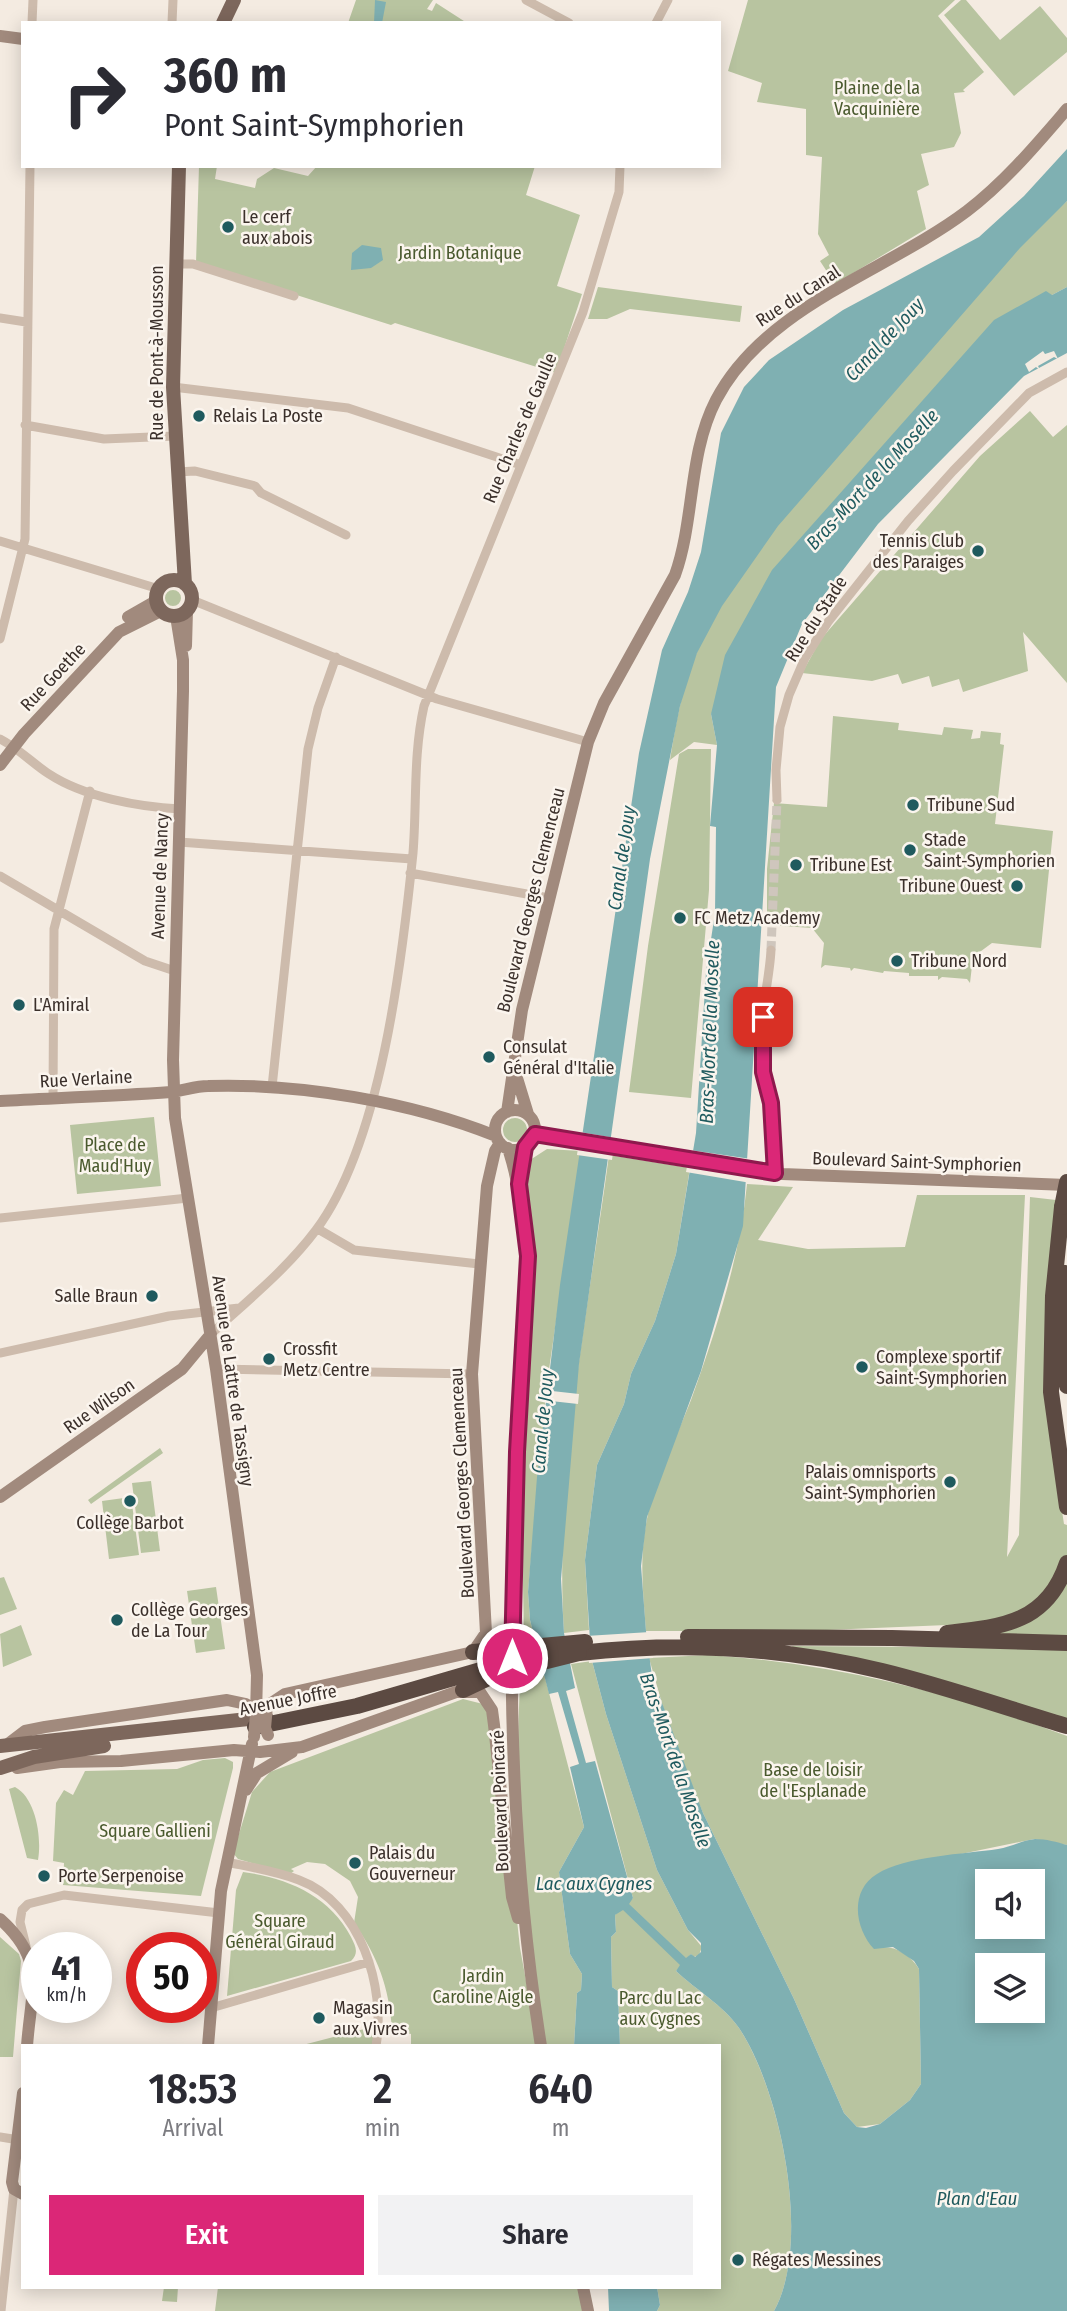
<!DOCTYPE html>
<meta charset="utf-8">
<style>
:root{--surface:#fff;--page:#f2f2f3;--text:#2b2b33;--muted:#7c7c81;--accent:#db2777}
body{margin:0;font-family:"Fira Sans Condensed",sans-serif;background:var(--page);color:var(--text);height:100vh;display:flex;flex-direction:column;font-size:26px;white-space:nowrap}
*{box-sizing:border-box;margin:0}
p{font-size:23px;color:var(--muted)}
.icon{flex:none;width:38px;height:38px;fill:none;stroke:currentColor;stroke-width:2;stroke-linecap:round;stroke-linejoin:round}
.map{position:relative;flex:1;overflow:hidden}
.panel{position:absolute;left:21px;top:2044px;width:700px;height:245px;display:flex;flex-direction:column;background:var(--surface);border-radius:0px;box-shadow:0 4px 18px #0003}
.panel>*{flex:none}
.guide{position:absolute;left:21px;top:21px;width:700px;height:147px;border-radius:0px;box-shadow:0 4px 18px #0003;background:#fff;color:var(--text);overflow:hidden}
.buttons{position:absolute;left:975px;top:1869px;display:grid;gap:14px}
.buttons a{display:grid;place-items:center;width:70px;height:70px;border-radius:0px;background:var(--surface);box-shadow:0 4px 18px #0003;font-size:35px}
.speed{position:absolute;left:21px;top:1932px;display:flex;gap:14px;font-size:35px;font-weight:700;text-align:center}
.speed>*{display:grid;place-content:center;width:91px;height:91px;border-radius:50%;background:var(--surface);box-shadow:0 4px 18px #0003;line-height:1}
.speed small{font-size:18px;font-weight:400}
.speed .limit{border:10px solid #d22;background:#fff;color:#111}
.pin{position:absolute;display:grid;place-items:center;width:60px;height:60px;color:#fff;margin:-30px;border-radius:14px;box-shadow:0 4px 10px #0006}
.me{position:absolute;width:77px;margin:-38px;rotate:0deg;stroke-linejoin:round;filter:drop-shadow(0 0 5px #0008)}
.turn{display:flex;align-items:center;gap:24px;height:147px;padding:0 28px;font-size:32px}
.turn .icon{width:91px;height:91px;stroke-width:2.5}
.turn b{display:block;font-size:49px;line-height:60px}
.eta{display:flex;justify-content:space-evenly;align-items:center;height:119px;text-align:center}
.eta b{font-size:42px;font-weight:600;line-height:49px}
.primary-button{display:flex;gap:14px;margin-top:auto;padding:14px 28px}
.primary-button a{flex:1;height:80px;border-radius:0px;background:var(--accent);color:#fff;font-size:28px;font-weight:600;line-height:80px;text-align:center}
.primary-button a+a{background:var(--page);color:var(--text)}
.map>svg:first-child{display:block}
.green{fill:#b8c4a0}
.water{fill:#7fb0b2;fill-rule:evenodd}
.pier{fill:#f4ebe1}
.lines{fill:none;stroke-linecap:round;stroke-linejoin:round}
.street-tunnel{stroke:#cfc6bd;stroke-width:9;stroke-dasharray:9 4.5;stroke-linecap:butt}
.street{stroke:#cdbbac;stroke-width:9}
.secondary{stroke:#a18a7d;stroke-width:12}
.primary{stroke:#7d675c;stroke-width:14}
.highway{stroke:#5c4a42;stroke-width:16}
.secondary-bridge{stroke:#a18a7d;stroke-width:12}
.highway-bridge{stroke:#5c4a42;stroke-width:16}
.route-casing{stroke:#8e194d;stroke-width:18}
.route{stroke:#db2777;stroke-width:12}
.poi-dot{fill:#1f5a5e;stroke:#fbf5ee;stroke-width:2.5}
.labels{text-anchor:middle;stroke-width:5;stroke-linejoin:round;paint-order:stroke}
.park-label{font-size:18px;fill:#4a5a2e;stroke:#fbf5ee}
.poi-label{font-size:18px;fill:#3b302b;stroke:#fbf5ee;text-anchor:start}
.street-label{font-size:18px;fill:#3b302b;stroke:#fbf5ee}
.water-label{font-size:19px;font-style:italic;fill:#1f5a5e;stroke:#fbf5ee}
</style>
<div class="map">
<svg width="1067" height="2311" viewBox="0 0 1067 2311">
<rect width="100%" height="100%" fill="#f4ebe1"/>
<path class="green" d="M356,0h77l-6,9 5,2 4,-8 31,20h-119z
M748,0h207l-17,16 46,56 -21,18 2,2 -11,1 7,40 -7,14 -33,7 8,31 -12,6 9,38 -91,55 -15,-23 9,-6 -11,-21 4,-77 -16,-2v-46l-49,-7 5,-19 -34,-12z
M961,0h5l34,40 40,-34 27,32v14l-53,44 -70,-81z
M199,166h18l-2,13 40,9 2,-9 17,-11 34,8 9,-10h218l-9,29 54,20 -23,71 25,8 -26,79 -161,-50 -4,2 -195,-62z
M1067,201v86l-15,8 -341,419 6,31 -23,-3 -24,18c6,-37 12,-74 27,-108 45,-102 137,-191 209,-274 51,-59 101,-126 161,-177z
M598,287l144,19 -2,16 -110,-13 -23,10h-19z
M1030,411l23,26 14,-12v258l-44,-51 5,39 -65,21 -4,-13 -27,8 -3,-11 -27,8 -4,-10 -26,7 -70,-8 19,-34 159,-183z
M165 598a8 8 0 1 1 16 0a8 8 0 1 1-16 0Z
M833,716l66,7 -1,7 44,5 2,-8 29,3 -2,9 9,-1 1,-7 20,2 -1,11 4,1 -9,79 58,7 -12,117 -49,-5 -19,14 -3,26 -3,-4 -25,-2 -4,3v-4h-29v-3l-25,-2 -1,2 -29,-5 -3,3 -1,-3 -25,-3 -4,3 3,-25 -12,-15 -45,-3v-56l7,-66 53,4z
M688,749h23l-2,141 -18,208 -62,-6 19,-146 31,-192z
M154,1117l7,69 -84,8 -7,-69z
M503 1130a12 12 0 1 1 24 0a12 12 0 1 1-24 0Z
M547,1149l34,2 -34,232 -19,209 2,28 54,207 -25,45 11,82 12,20 -1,16 -4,3 -3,53h-28c-18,-118 -33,-239 -26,-359l5,-7 -6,-286 9,-138 -9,-72 11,-24z
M609,1155l81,13 -14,86 -21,67 -24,53 -7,30 -27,61 -12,95 4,70 -25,3c-10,-160 24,-320 45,-478z
M747,1184l46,3 -35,53 50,9 97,-2 12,-52h108l-18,362 12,-22 11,-338 26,3v272l8,52 3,1v113l-99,-2 3,-12 -168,7h-157c-3,-38 -7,-74 1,-112 8,-42 29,-80 44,-119 25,-69 49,-143 56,-216z
M160,1448l3,5 -72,51 -3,-4z
M151,1481l9,70 -19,2 -9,-70z
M131,1497l8,58 -30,4 -7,-58z
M4,1577l13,32 -17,6v-37z
M216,1587l9,62 -29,4 -9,-62z
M21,1625l11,30 -29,12 -3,-33z
M792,1646l275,2v73l-273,-71z
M708,1655c124,8 243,37 359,81v109l-33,-6 -146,30c-18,8 -25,19 -30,38l25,40c15,0 28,9 36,22l2,115 -11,16 -30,24 -23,3 -13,-14 -50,-114 -91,-186 -34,-85 -20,-70z
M592,1661l14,53 51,156 31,60 14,17 -3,8 -5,2 -3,-3 -15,17c20,19 47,34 63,57 42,63 73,215 35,283h-117l3,-6 -3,-18h62v-241h-99l-2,-55 -6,-4 -1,-50 5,-5 -1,-17 18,-17 -62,-234z
M463,1699l20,5 13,21 24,223 18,98h-127v-12l-19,-5c-3,-42 -14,-72 -38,-106l4,-26 -8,-16 -25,-17 -18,-2 -16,7 3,2 -4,3 -52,-15 -5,-6 19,-61 18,-20z
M225,1758l8,4v6l-32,128 -138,-11 1,-22 -11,-2 3,-58 8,-13 9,5 12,-24 92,-2 26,-9z
M15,1787c21,11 27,51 23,73l-11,-2 -18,-69z
M243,1872c44,6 86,23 108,65 5,10 8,16 0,24l-124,35 9,-106z
M0,1937l19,17 2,7 -8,96h-13z
M368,2028l7,2 -3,16h-73z
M164,2287h14l-1,15 -15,-1z
M218,2287h365l5,24h-373z"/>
<path class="water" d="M375,0l11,2 -4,21h-8z
M1067,149v52l-47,47 -242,278 -56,80 -25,47 -17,53 -30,153 -71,505 -18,215 3,54 11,55 -9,3 20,72 9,-2 38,137 -4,6 57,54 5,-4 4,3 6,-5v-9l-13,-13 -31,-60 -51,-156 -15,-57 -6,-97 12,-95 27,-61 7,-30 24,-53 21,-67 20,-121 10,-161 9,-59 1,-86 -6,-1 7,-81 -6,-31 14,-59 47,-85 222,-250 52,-29 6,4 15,-8v66l-43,23 -146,148 -76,100 -26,63 -33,539 -42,145 -54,146 -6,49 5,65 6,45 51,137 91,186 50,114 13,14 9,1 14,-4 30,-24 11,-16 -2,-115 -5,-8 -21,-14 -19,2c-19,-20 -25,-58 3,-75 28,-18 88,-20 121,-25 13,-2 25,-9 37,-10 11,0 22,3 32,6v466h-293c38,-68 7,-221 -35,-283 -16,-23 -43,-38 -63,-57l4,-6 -57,-55 -8,5 1,17 -5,5 1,50 6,4 2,55h-46l3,-53 4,-3 1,-16 -12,-20 -11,-82 25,-45 -14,-60 9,-3 -21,-72 -9,2 -19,-74 -2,-28 9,-115 23,-192 79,-532 23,-103 26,-58 13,-40 20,-119 23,-46 25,-27 74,-50 136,-73 45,-41zM987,1881h45v46h-45zM987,1965h45v46h-45z
M362,245l19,3 2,12 -12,8 -20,2 1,-17z
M608,2287h49l3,18 -3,6h-48z"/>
<path class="pier" d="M1043,351l2,3 9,-3 4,8 -4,-2 -16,9 2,4 -4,-3 -7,5 -4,-8z
M580,1132l35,6 -3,22 -35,-5z
M690,1150l61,9v24l-65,-11z
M543,1390l36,4 -1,10 -36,-4z
M650,1632l3,26 -64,5 -3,-27z"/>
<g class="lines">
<path class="street-tunnel" d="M771,950l6,-150"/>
<path class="street" d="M526,0l43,23
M32,23l1,-23
M172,23l1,-23
M656,23l12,-23
M176,264h17l101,32
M0,318l26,4
M173,387l175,21 173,57
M25,425l79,14 71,-3
M177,472l18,-1 60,15 6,7 85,42
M0,541l159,48
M192,600l245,99 151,43
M0,639l25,-100 5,-373
M0,739c18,9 32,24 49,35 35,23 90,33 131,35
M777,800l-1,-30 4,-43 9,-32 16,-37 23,-36 80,-101 45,-50 76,-78 38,-21
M179,842l233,17
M410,873l139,25
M0,876l145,85 30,10
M771,950c-2,40 -17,81 -8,121 6,28 20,73 12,102
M272,1087l36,-338 10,-41 18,-51
M53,1098l1,-169 36,-138
M0,1218l188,-20
M318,1229l36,21 125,14
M211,1334c36,-33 75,-64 105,-104 65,-87 86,-269 97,-377 4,-50 0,-98 11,-147l159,-394 36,-120 1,-26
M0,1353l169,-37 70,-8
M216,1369l256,5
M226,1862c24,5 50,9 73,18 62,23 87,108 77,166
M26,1946l-6,-24 2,-12 6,-6 36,-9 155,18
M211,2008l158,-46
M0,2137l19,3
M1,2311l13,-122"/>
<path class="secondary" d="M0,36l23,3
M176,616l7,44v31l-10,369 2,58 41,251 41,306 -1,40
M128,617l28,-16
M186,646l1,-36
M0,765l24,-31 95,-102 42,-21
M517,1078l11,36
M0,1101c57,-3 114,-5 171,-9 12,-1 24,-6 37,-6 92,-3 203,16 288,50
M495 1130a20 20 0 1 1 40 0a20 20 0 1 1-40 0Z
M507,1112l15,-102 66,-268 16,-39 71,-128c20,-56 13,-121 41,-175 49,-94 170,-128 251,-189 38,-29 69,-66 100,-102
M535,1134l247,40 285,11
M508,1148c27,86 18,153 12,241 -3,53 -5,106 -7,159 -5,166 2,334 28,498
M0,1497l182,-128 29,-35
M267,1706l18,-12 188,-42 13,-19 -14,-259 15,-188 8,-35 5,-8
M8,1744l17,-13 20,-4 182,-27 19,4 10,11
M17,1768l43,-6 61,-1 113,-11 26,2 42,-5 154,-55h24l12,18 2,15 18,172 6,21
M246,1790l11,-17 35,-21
M0,1919c47,42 31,70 27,127
M208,2046l13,-155 31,-147
M23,2093l-11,89 2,7 9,5
M583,2287l5,24"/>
<path class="primary" d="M223,23l11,-23
M179,166l-6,221 12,197
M156 598a18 18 0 1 1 36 0a18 18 0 1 1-36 0Z
M0,1746l266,-29
M0,1768l34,-11 70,-11"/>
<path class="highway" d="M1062,1207l-9,89 -2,96 16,115
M1065,1273l-2,61 4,52
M947,1633c55,-6 100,-10 120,-70
M688,1637l204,1 175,5
M473,1652l23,-2
M579,1653c100,-11 205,-6 303,18 62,15 124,37 185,55
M463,1690l36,-17
M255,1727l102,-21 141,-41"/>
<path class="secondary-bridge" d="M267,1706l-2,22 3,7
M254,1737l2,-22"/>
<path class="highway-bridge" d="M1062,1207l5,-25
M496,1650l89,-8
M499,1673l80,-20"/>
</g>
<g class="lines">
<g class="route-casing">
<path id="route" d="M512,1658l5,-206 11,-196 -9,-72 6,-37 10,-13 240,39 -4,-70 -8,-31v-55"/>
</g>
<use href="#route" class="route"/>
</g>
<g class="poi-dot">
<circle cx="228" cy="227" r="7"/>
<circle cx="199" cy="416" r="7"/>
<circle cx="978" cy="551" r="7"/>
<circle cx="913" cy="805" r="7"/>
<circle cx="910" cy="850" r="7"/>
<circle cx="796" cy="865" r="7"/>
<circle cx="1017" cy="886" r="7"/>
<circle cx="680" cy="918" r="7"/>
<circle cx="897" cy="961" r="7"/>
<circle cx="19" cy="1005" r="7"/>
<circle cx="489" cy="1057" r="7"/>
<circle cx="152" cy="1296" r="7"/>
<circle cx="269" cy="1359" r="7"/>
<circle cx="862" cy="1367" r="7"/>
<circle cx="950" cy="1482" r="7"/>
<circle cx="130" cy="1501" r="7"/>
<circle cx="117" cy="1620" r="7"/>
<circle cx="355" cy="1863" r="7"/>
<circle cx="44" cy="1876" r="7"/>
<circle cx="319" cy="2018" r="7"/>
<circle cx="738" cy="2260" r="7"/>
</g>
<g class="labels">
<g class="park-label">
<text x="877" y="94">Plaine de la<tspan x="877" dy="21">Vacquinière</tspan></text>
<text x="460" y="259">Jardin Botanique</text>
<text x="115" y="1151">Place de<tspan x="115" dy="21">Maud'Huy</tspan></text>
<text x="813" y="1776">Base de loisir<tspan x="813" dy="21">de l'Esplanade</tspan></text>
<text x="155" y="1837">Square Gallieni</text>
<text x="280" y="1927">Square<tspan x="280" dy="21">Général Giraud</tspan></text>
<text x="483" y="1982">Jardin<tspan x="483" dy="21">Caroline Aigle</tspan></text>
<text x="660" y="2004">Parc du Lac<tspan x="660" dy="21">aux Cygnes</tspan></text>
</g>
<g class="poi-label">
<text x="242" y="223">Le cerf<tspan x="242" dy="21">aux abois</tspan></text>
<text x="213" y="422">Relais La Poste</text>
<text x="964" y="547" text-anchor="end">Tennis Club<tspan x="964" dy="21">des Paraiges</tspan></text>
<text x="927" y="811">Tribune Sud</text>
<text x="924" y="846">Stade<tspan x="924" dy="21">Saint-Symphorien</tspan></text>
<text x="810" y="871">Tribune Est</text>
<text x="1003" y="892" text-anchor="end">Tribune Ouest</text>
<text x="694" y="924">FC Metz Academy</text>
<text x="911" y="967">Tribune Nord</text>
<text x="33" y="1011">L'Amiral</text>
<text x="503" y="1053">Consulat<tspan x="503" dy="21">Général d'Italie</tspan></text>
<text x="138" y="1302" text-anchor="end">Salle Braun</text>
<text x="283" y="1355">Crossfit<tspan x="283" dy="21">Metz Centre</tspan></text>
<text x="876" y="1363">Complexe sportif<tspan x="876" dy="21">Saint-Symphorien</tspan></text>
<text x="936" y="1478" text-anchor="end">Palais omnisports<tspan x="936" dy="21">Saint-Symphorien</tspan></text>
<text x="130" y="1529" text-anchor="middle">Collège Barbot</text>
<text x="131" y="1616">Collège Georges<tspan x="131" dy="21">de La Tour</tspan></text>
<text x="369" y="1859">Palais du<tspan x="369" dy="21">Gouverneur</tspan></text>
<text x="58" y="1882">Porte Serpenoise</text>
<text x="333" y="2014">Magasin<tspan x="333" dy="21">aux Vivres</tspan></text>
<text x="752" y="2266">Régates Messines</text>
</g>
<g class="street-label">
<text transform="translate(798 296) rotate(-33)" y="6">Rue du Canal</text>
<text transform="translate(157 353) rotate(-90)" y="6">Rue de Pont-à-Mousson</text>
<text transform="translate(520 428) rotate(-67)" y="6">Rue Charles de Gaulle</text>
<text transform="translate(816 619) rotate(-57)" y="6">Rue du Stade</text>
<text transform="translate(53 677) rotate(-47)" y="6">Rue Goethe</text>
<text transform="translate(160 876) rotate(-88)" y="6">Avenue de Nancy</text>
<text transform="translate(531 900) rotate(-76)" y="6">Boulevard Georges Clemenceau</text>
<text transform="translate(86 1079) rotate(-3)" y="6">Rue Verlaine</text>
<text transform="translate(917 1162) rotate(2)" y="6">Boulevard Saint-Symphorien</text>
<text transform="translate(233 1381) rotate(82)" y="6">Avenue de Lattre de Tassigny</text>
<text transform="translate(99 1406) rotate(-35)" y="6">Rue Wilson</text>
<text transform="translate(462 1483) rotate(-93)" y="6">Boulevard Georges Clemenceau</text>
<text transform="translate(288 1700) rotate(-11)" y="6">Avenue Joffre</text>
<text transform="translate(500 1801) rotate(-92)" y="6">Boulevard Poincaré</text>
</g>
<g class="water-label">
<text transform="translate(884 339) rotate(-47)" y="7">Canal de Jouy</text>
<text transform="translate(872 479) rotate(-47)" y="7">Bras-Mort de la Moselle</text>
<text transform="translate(621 858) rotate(-82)" y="7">Canal de Jouy</text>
<text transform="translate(709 1032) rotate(-88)" y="7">Bras-Mort de la Moselle</text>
<text transform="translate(542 1421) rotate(-85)" y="7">Canal de Jouy</text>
<text transform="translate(676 1760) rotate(71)" y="7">Bras-Mort de la Moselle</text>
<text x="594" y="1890">Lac aux Cygnes</text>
<text x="977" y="2205">Plan d'Eau</text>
</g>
</g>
</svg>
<div class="buttons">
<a><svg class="icon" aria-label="sound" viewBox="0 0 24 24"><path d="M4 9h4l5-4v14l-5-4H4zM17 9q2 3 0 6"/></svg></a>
<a><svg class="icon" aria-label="layers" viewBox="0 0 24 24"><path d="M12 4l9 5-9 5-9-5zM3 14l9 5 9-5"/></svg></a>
</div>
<div class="speed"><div>41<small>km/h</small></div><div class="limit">50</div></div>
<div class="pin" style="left:763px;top:1017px;background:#d93025"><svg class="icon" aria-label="arrive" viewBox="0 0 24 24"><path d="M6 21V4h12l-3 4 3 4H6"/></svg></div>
<svg class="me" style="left:512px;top:1658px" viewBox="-20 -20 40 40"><circle r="17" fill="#db2777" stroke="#fff" stroke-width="3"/><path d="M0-11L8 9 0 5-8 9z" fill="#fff"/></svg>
<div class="guide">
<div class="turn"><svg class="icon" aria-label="right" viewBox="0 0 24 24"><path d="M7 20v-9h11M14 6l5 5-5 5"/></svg><div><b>360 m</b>Pont Saint-Symphorien</div></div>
</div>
<section class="panel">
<div class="eta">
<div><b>18:53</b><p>Arrival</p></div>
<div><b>2</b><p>min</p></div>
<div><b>640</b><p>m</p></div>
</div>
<div class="primary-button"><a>Exit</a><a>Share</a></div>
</section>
</div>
